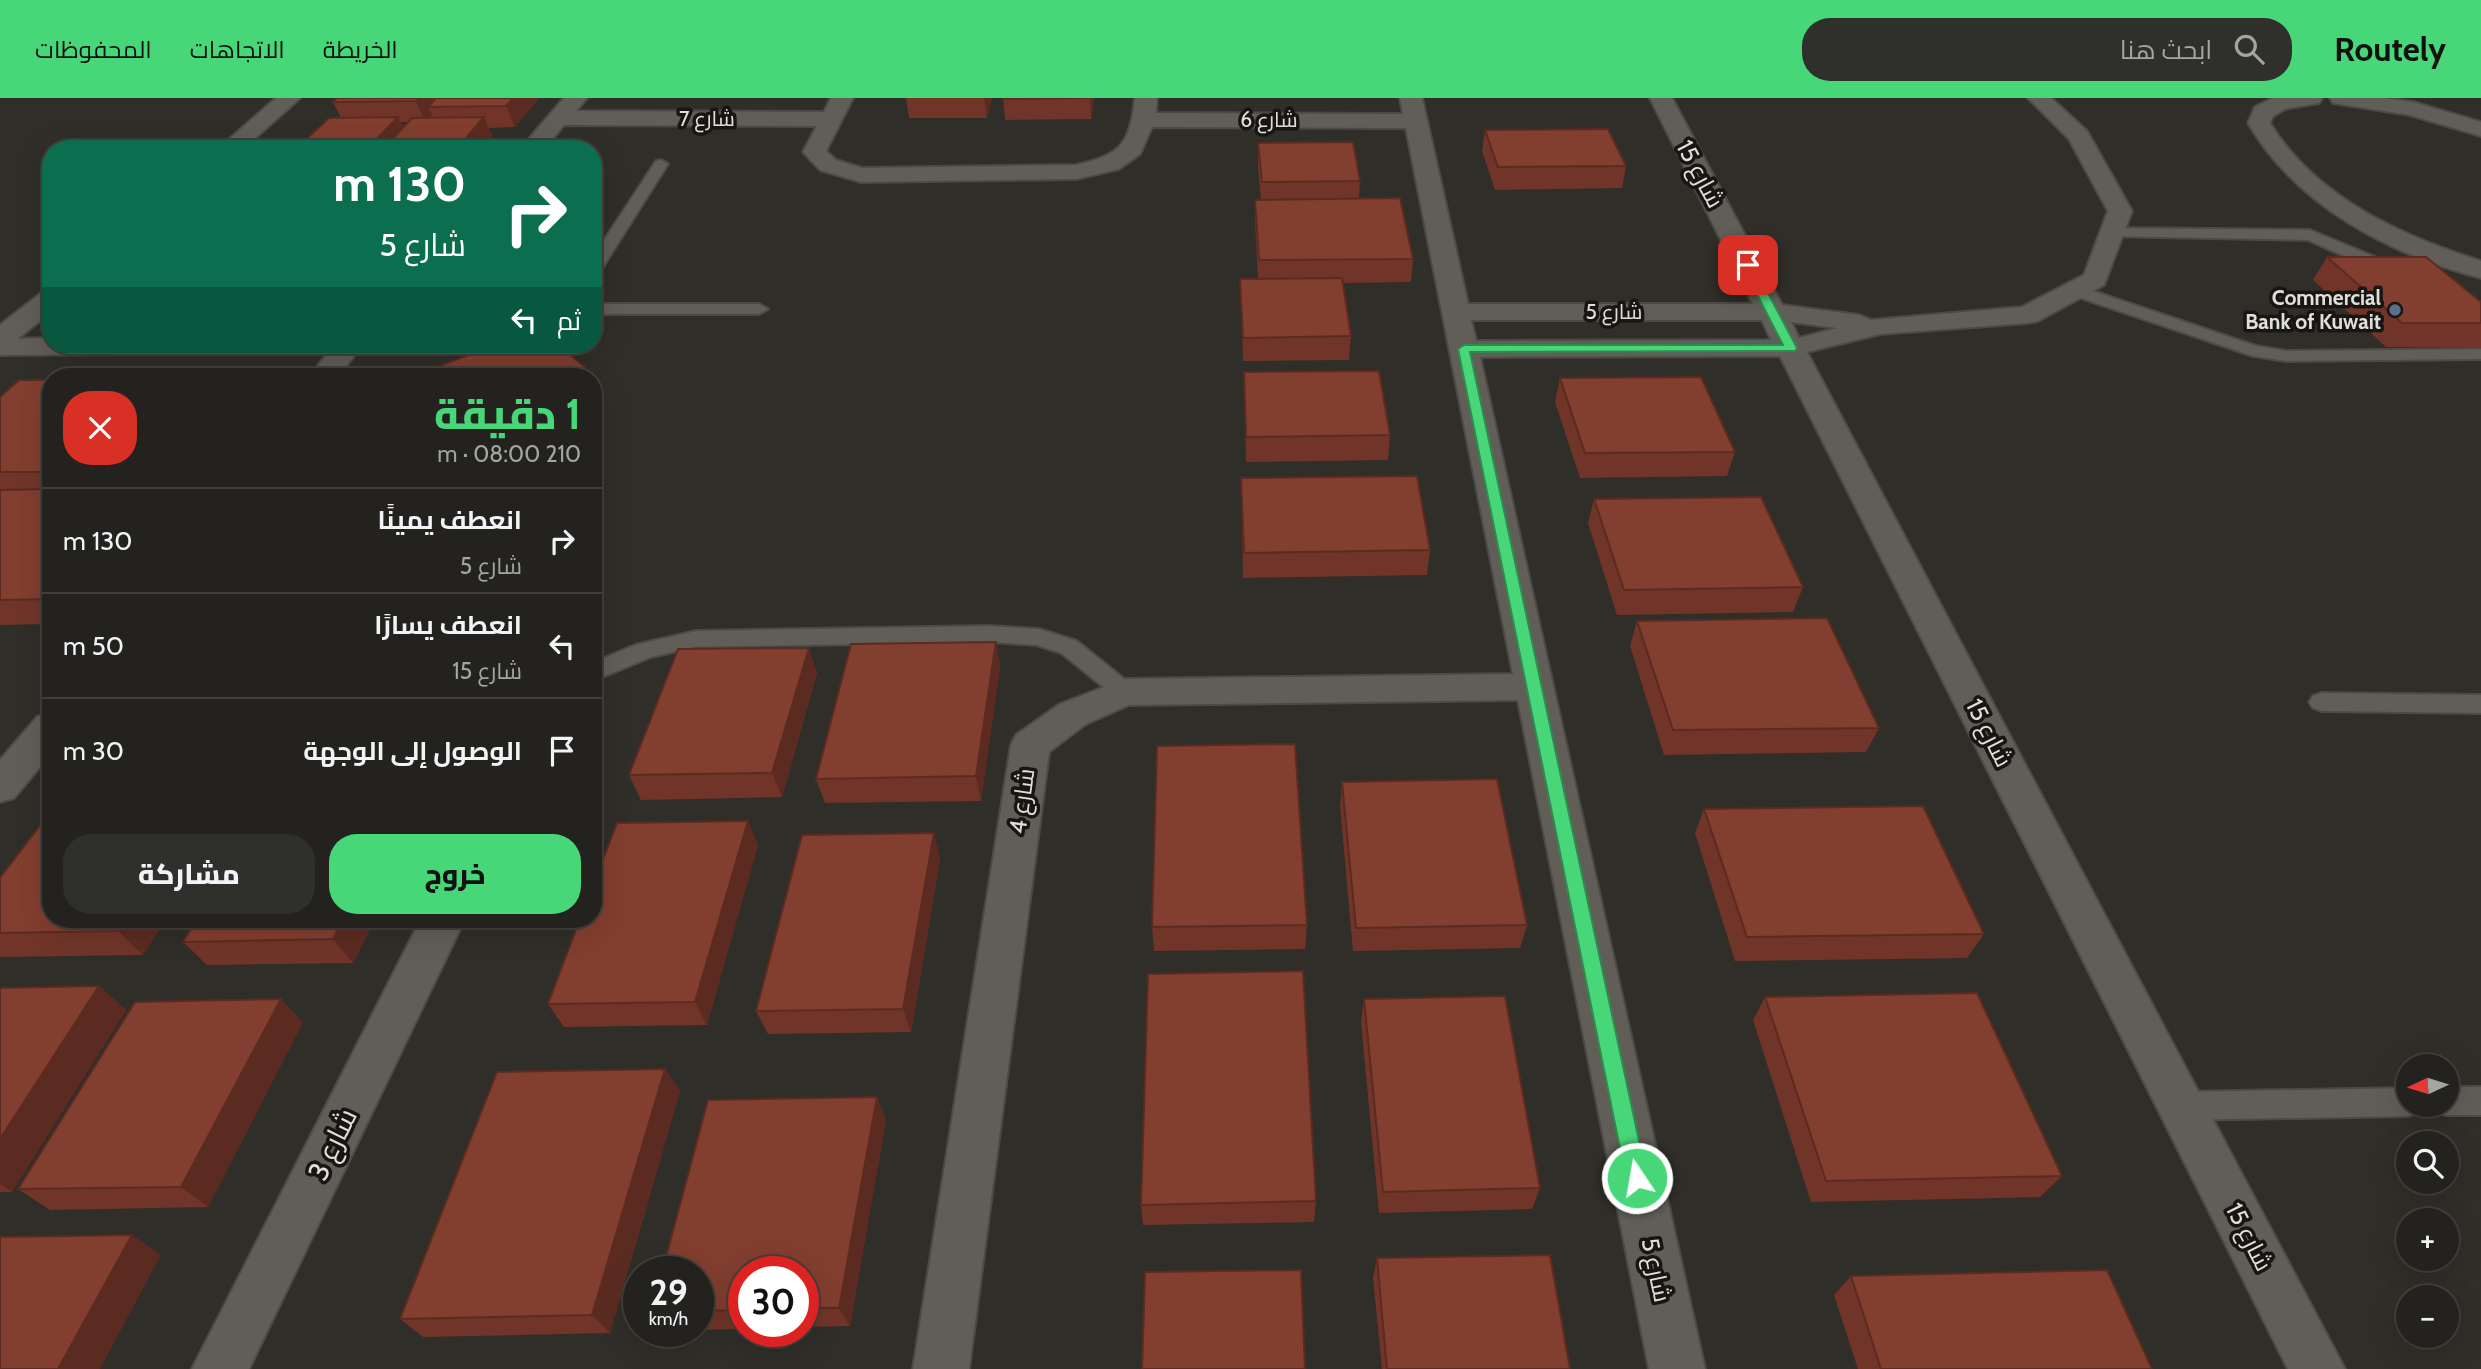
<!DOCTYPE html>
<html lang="ar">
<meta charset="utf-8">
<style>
:root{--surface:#23221e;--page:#2f2f2b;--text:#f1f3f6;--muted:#a3a4a4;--line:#403f3c;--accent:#47d779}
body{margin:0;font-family:Cabin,Cairo,sans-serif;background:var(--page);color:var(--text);direction:rtl;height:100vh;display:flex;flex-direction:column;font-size:26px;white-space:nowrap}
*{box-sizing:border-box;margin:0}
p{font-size:23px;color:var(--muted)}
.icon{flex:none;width:38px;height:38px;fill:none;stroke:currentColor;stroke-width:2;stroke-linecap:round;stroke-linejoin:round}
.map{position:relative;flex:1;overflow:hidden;direction:ltr}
.sheet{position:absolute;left:42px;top:270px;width:560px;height:560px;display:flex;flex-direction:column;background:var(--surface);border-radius:28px;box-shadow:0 7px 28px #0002,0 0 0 2px var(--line);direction:rtl}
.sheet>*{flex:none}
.hud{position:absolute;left:42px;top:42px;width:560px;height:214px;border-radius:28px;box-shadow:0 7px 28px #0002,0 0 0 2px var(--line);direction:rtl;background:#0b6e4f;color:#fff;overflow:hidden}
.needle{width:46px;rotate:266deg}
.fabs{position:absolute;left:2396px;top:956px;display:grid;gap:14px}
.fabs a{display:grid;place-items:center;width:63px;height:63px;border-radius:50%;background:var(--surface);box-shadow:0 7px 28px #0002,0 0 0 2px var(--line);font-size:35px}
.speed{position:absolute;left:623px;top:1158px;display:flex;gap:14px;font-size:35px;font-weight:700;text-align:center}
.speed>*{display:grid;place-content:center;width:91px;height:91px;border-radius:50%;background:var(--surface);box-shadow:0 7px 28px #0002,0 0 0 2px var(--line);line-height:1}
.speed small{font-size:18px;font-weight:400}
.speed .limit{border:10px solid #d22;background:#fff;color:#111}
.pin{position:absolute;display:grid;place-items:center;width:60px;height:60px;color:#fff;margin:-30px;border-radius:14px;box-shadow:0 4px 10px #0006}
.me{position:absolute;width:77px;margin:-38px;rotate:348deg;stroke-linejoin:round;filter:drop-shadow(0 0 5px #0008)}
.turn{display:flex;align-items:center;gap:24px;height:147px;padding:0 21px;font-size:32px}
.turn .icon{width:91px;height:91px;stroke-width:2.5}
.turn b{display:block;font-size:49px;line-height:60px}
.then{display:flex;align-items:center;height:66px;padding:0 21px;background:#0003;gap:14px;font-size:26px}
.round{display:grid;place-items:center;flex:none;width:74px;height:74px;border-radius:28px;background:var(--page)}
.head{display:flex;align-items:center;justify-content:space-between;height:119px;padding:0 21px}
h1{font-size:42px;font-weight:800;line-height:52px;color:var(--accent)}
.button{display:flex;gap:14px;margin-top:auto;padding:14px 21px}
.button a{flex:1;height:80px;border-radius:28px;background:var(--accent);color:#111;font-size:28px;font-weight:800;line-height:80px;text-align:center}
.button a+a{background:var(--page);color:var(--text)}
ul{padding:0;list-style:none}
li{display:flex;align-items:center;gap:21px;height:105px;padding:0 21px;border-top:2px solid var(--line)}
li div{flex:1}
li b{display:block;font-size:26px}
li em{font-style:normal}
header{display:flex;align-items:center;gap:42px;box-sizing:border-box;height:98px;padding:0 35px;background:var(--accent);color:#111}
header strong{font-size:33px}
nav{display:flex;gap:38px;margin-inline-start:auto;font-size:24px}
.search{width:490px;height:63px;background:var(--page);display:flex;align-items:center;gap:18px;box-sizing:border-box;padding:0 24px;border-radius:28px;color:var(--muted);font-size:26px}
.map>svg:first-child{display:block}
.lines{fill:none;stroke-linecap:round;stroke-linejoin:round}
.lane-casing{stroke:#4c4a46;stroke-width:4}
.street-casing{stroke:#4c4a46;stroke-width:4}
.secondary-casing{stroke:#4c4a46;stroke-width:4}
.lane{fill:#605e57;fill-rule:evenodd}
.street{fill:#605e57;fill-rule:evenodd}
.secondary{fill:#605e57;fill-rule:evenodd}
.wall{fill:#703528;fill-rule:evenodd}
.shaded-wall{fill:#5b2b21}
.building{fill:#823e2f;stroke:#5b2b21;stroke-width:2}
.route{fill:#47d779;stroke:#2e8c4f;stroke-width:2}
.service-dot{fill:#5c6f8a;stroke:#171613;stroke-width:2.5}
.labels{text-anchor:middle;stroke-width:7;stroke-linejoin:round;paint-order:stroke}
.far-street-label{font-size:21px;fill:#e0dfdb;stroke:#171613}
.far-poi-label{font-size:21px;font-weight:bold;fill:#e0dfdb;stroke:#171613;text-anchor:end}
.street-label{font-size:24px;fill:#e0dfdb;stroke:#171613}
.near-street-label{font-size:28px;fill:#e0dfdb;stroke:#171613}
</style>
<header>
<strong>Routely</strong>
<div class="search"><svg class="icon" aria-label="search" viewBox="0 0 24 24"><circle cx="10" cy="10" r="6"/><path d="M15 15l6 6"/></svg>ابحث هنا</div>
<nav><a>الخريطة</a><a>الاتجاهات</a><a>المحفوظات</a></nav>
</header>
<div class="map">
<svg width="2481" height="1271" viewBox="0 0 2481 1271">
<rect width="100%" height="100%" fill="#2f2e28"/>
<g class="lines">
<g class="lane-casing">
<path id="lane" d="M661,62l7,4 -67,106 -8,5v-18l63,-96z
M2111,130l199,2 89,37 2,4 -8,5 -6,-1 -79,-35 -203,-4 -2,-3z
M2075,187l181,61 30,5 195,-2v10l-195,2 -33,-5 -184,-62 -2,-4z
M593,206h166l9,5 -9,5h-166z
M989,528l50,3 38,12 56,45 4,6 -4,6 -8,2 -8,-2 -56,-45 -24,-8 -48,-3 -293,5 -45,10 -58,24v-18l4,-2 38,-16 61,-14z
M2321,595l160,2v18l-160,-2 -8,-3 -4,-6 4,-6z
M2446,989h35v28h-35l-11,-4 -3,-7h14z
M2408,990v16h14l-3,8 -11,4 -226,4 -11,-4 -4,-10 4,-10 11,-4z"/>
</g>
<g class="street-casing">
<path id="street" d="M564,0h23l-11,13 248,1 7,-14h22l-27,53 10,9 26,8 214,-3c45,-10 54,-21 59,-67h22l-1,15 247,1 -3,-16h22l46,206h285l-103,-206h22l110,207 77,10 12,5 151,-13 62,-32 24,-64 -39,-72 -41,-41h23l36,33 45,80 -28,74 -66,36 -10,2 -148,11 -73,18 538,1017h-57l-508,-1013 -300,1 225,1012h-56l-131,-669 -389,5 -43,19 -37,28 -80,617h-56l98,-624 5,-10 44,-31 65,-25 388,-5 -107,-546 -254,-1 -12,27 -21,15 -43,10 -215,3 -41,-12 -17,-18 14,-26 -253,-1 -20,24h-24zM1471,222h291l9,20 -295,1zM1791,224l46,6 -38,10z
M51,240v7h222l-4,6 -10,2 -259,2v-16z
M334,247h28l-23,31h-29z
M51,615v41l-37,44 -14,4v-42l37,-43z
M421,821h44l-216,450h-57z"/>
</g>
<g class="secondary-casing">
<path id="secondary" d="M276,0h24l-57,51h-25z
M2273,0h49l-3,5 -34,6 -12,7 -3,7c45,74 131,113 211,138v17c-91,-23 -185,-73 -233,-155l7,-16z
M2330,0h54l29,4 68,20v14l-71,-21 -77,-12z
M51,193v21l-41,33 -10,2v-22l41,-32z"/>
</g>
<use href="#lane" class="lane"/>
<use href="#street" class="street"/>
<use href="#secondary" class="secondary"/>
</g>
<path class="wall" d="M539,0l-24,29 -26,1 4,10 -9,11 -143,-31 -8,-16zM401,24h7l-5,5z
M906,0h86l-5,20h-78z
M1003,0h91l-3,21 -86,1z
M1485,32l141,36 -4,22 -127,2 -13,-39z
M1258,45l102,38 -1,18 54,60 -2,23 -68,1 8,53 -2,24 -106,1 -3,-82 18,-1 -3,-56v-22h6l-3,-35z
M2327,159l154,45v45h-95l-73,-67z
M1244,274l146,63 -2,25 -142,2z
M1560,280l175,74 -8,24 -147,2 -25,-76z
M51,282v244l-51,1v-228z
M1241,380l189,72 -3,25 -184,3z
M1594,401l209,88 -10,25 -176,3 -29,-92z
M1637,523l242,107 -13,24 -202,3 -34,-109z
M996,544l4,25 -19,134 -156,2 -9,-24z
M809,550l8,25 -35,124 -141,3 -12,-25z
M1342,684l185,143 -7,23 -167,3 -13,-145z
M1704,711l280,125 -17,24 -232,3 -40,-128z
M758,747l-51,180 -143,2 -16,-23z
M940,760l-29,174 -143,2 -12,-23z
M0,780l166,41 -23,36 -143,2z
M375,821l-22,44 -146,2 -24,-23z
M1307,827l-2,24 -151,2 -2,-24z
M99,888l27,24 -114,182h-12v-204z
M1765,899l297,179 -22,21 -229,5 -58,-182z
M1364,901l176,189 -8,21 -153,4 -18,-191z
M303,924l-95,185 -158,3 -32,-21z
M665,971l15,22 -70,242 -187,4 -23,-18z
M886,1021l-36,207 -47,1v-55h-59v57l-46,1v-58z
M1316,1103l-2,21 -171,3 -2,-20z
M1377,1160l193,111h-188l-9,-91z
M1851,1178l301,93h-294l-24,-74z"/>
<path class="shaded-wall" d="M419,0h29l-20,9 4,8 -7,7 -9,-21z
M513,0h26l-24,29 -9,-21z
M984,0h8l-5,20z
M1090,0h4l-3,21z
M398,19l10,21 -10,11h-31z
M484,19l9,21 -9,11h-27z
M585,269l4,9h-24z
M593,289l9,21 -9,4z
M51,366v18l-8,-10z
M996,544l4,25 -19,134 -5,-25z
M809,550l8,25 -35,124 -10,-24z
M748,723l10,24 -51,180 -12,-23z
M934,735l6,25 -29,174 -8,-23z
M126,821h40l-23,36 -25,-24z
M343,821h32l-22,44 -20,-24z
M99,888l27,24 -114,182 -12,-8v-45z
M281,901l22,23 -95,185 -27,-20z
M665,971l15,22 -70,242 -18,-18z
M877,999l9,22 -36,207 -11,-18z
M132,1137l29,20 -61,114h-42z"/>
<path class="building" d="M337,0h82l-3,3 -83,1z
M436,0h77l-7,8 -78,1z
M1003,0h87l-87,1z
M398,19l-31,32h-71l33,-31z
M484,19l-27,32h-74l29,-31z
M1608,31l18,37 -128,1 -13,-37z
M1353,44l7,39 -98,1 -4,-39z
M1400,100l13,61 -154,1 -4,-60z
M2327,159h99l55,45v21h-79z
M1342,180l9,58 -108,2 -3,-59z
M495,247h62l28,22 -20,9h-152z
M1379,273l11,64 -144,2 -2,-65z
M1701,279l34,75 -150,1 -25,-75z
M19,282h32v84l-8,8h-43v-75z
M1417,378l13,74 -186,3 -3,-75z
M51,391v110l-51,1v-110z
M1761,399l42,90 -179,3 -30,-91z
M1827,520l52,110 -206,2 -36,-109z
M996,544l-20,134 -160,3 35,-135z
M809,550l-37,125 -143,2 49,-126z
M1295,646l12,181 -155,2 5,-181z
M1497,681l30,146 -171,3 -14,-146z
M1923,708l61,128 -237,3 -43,-128z
M51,713v108h75l-8,12 -118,2v-55z
M748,723l-53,181 -147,2 32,-85h13v-34l24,-62z
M934,735l-31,176 -147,2 46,-176z
M197,821h146l-10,20 -150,3z
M1303,873l13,230 -175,4 7,-231z
M99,888l-99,153v-151z
M1977,895l85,183 -236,5 -61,-184z
M1505,898l35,192 -157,4 -19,-193z
M281,901l-100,188 -163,2 117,-187z
M665,971l-73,246 -192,4 97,-247z
M877,999l-38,211h-36v-36h-59v38l-46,1v-39h-36l46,-172z
M132,1137l-74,134h-58v-132z
M1550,1157l20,114h-183l-10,-111z
M1301,1172l4,99h-163l3,-97z
M2107,1172l45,99h-271l-30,-93z"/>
<path class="route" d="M1744,164l9,3 44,83 -2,3 -325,1 177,826 -3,7 -7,3 -8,-3 -3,-7 -168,-829 6,-4h319l-41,-80z"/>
<circle class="service-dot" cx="2395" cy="212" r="7"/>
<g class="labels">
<g class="far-street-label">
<text x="707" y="28">شارع 7</text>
<text x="1269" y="29">شارع 6</text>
<text x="1614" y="221">شارع 5</text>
</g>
<g class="far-poi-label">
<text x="2381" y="207">Commercial<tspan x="2381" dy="24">Bank of Kuwait</tspan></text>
</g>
<g class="street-label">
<text transform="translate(1700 76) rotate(62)" y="8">شارع 15</text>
<text transform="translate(1989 635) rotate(63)" y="8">شارع 15</text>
<text transform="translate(1022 703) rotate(-82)" y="8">شارع 4</text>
<text transform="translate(2249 1139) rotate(63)" y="8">شارع 15</text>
<text transform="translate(1656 1172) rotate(78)" y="8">شارع 5</text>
</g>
<g class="near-street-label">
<text transform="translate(332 1046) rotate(-64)" y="10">شارع 3</text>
</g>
</g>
</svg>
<div class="fabs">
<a><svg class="needle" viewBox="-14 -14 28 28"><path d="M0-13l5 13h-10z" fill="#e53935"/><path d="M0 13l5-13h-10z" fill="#a3a4a4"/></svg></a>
<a><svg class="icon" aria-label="search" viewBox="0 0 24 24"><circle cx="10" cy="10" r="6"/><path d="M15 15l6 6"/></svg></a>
<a>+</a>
<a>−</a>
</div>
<div class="speed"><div>29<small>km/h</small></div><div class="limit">30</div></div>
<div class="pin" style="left:1748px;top:167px;background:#d93025"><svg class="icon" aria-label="arrive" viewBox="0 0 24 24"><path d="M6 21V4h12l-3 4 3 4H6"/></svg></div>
<svg class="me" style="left:1637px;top:1080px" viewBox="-20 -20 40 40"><circle r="17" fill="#47d779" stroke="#fff" stroke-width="3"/><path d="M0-11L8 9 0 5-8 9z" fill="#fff"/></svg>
<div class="hud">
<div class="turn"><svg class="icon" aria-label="right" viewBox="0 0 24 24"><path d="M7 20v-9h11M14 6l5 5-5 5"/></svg><div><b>130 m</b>شارع 5</div></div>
<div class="then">ثم<svg class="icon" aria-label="left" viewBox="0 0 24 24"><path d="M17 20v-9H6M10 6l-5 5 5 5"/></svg></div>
</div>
<section class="sheet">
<div class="head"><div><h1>1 دقيقة</h1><p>210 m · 08:00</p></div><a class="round" style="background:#d93025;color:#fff"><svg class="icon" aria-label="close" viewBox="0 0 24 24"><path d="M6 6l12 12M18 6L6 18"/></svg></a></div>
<ul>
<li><svg class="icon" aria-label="right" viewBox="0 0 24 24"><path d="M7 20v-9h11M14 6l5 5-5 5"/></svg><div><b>انعطف يمينًا</b><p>شارع 5</p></div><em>130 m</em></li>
<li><svg class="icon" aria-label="left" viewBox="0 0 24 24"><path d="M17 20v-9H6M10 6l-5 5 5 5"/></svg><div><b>انعطف يسارًا</b><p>شارع 15</p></div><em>50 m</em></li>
<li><svg class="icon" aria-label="arrive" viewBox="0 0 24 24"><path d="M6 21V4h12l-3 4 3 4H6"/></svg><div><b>الوصول إلى الوجهة</b></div><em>30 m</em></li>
</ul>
<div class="button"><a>خروج</a><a>مشاركة</a></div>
</section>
</div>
